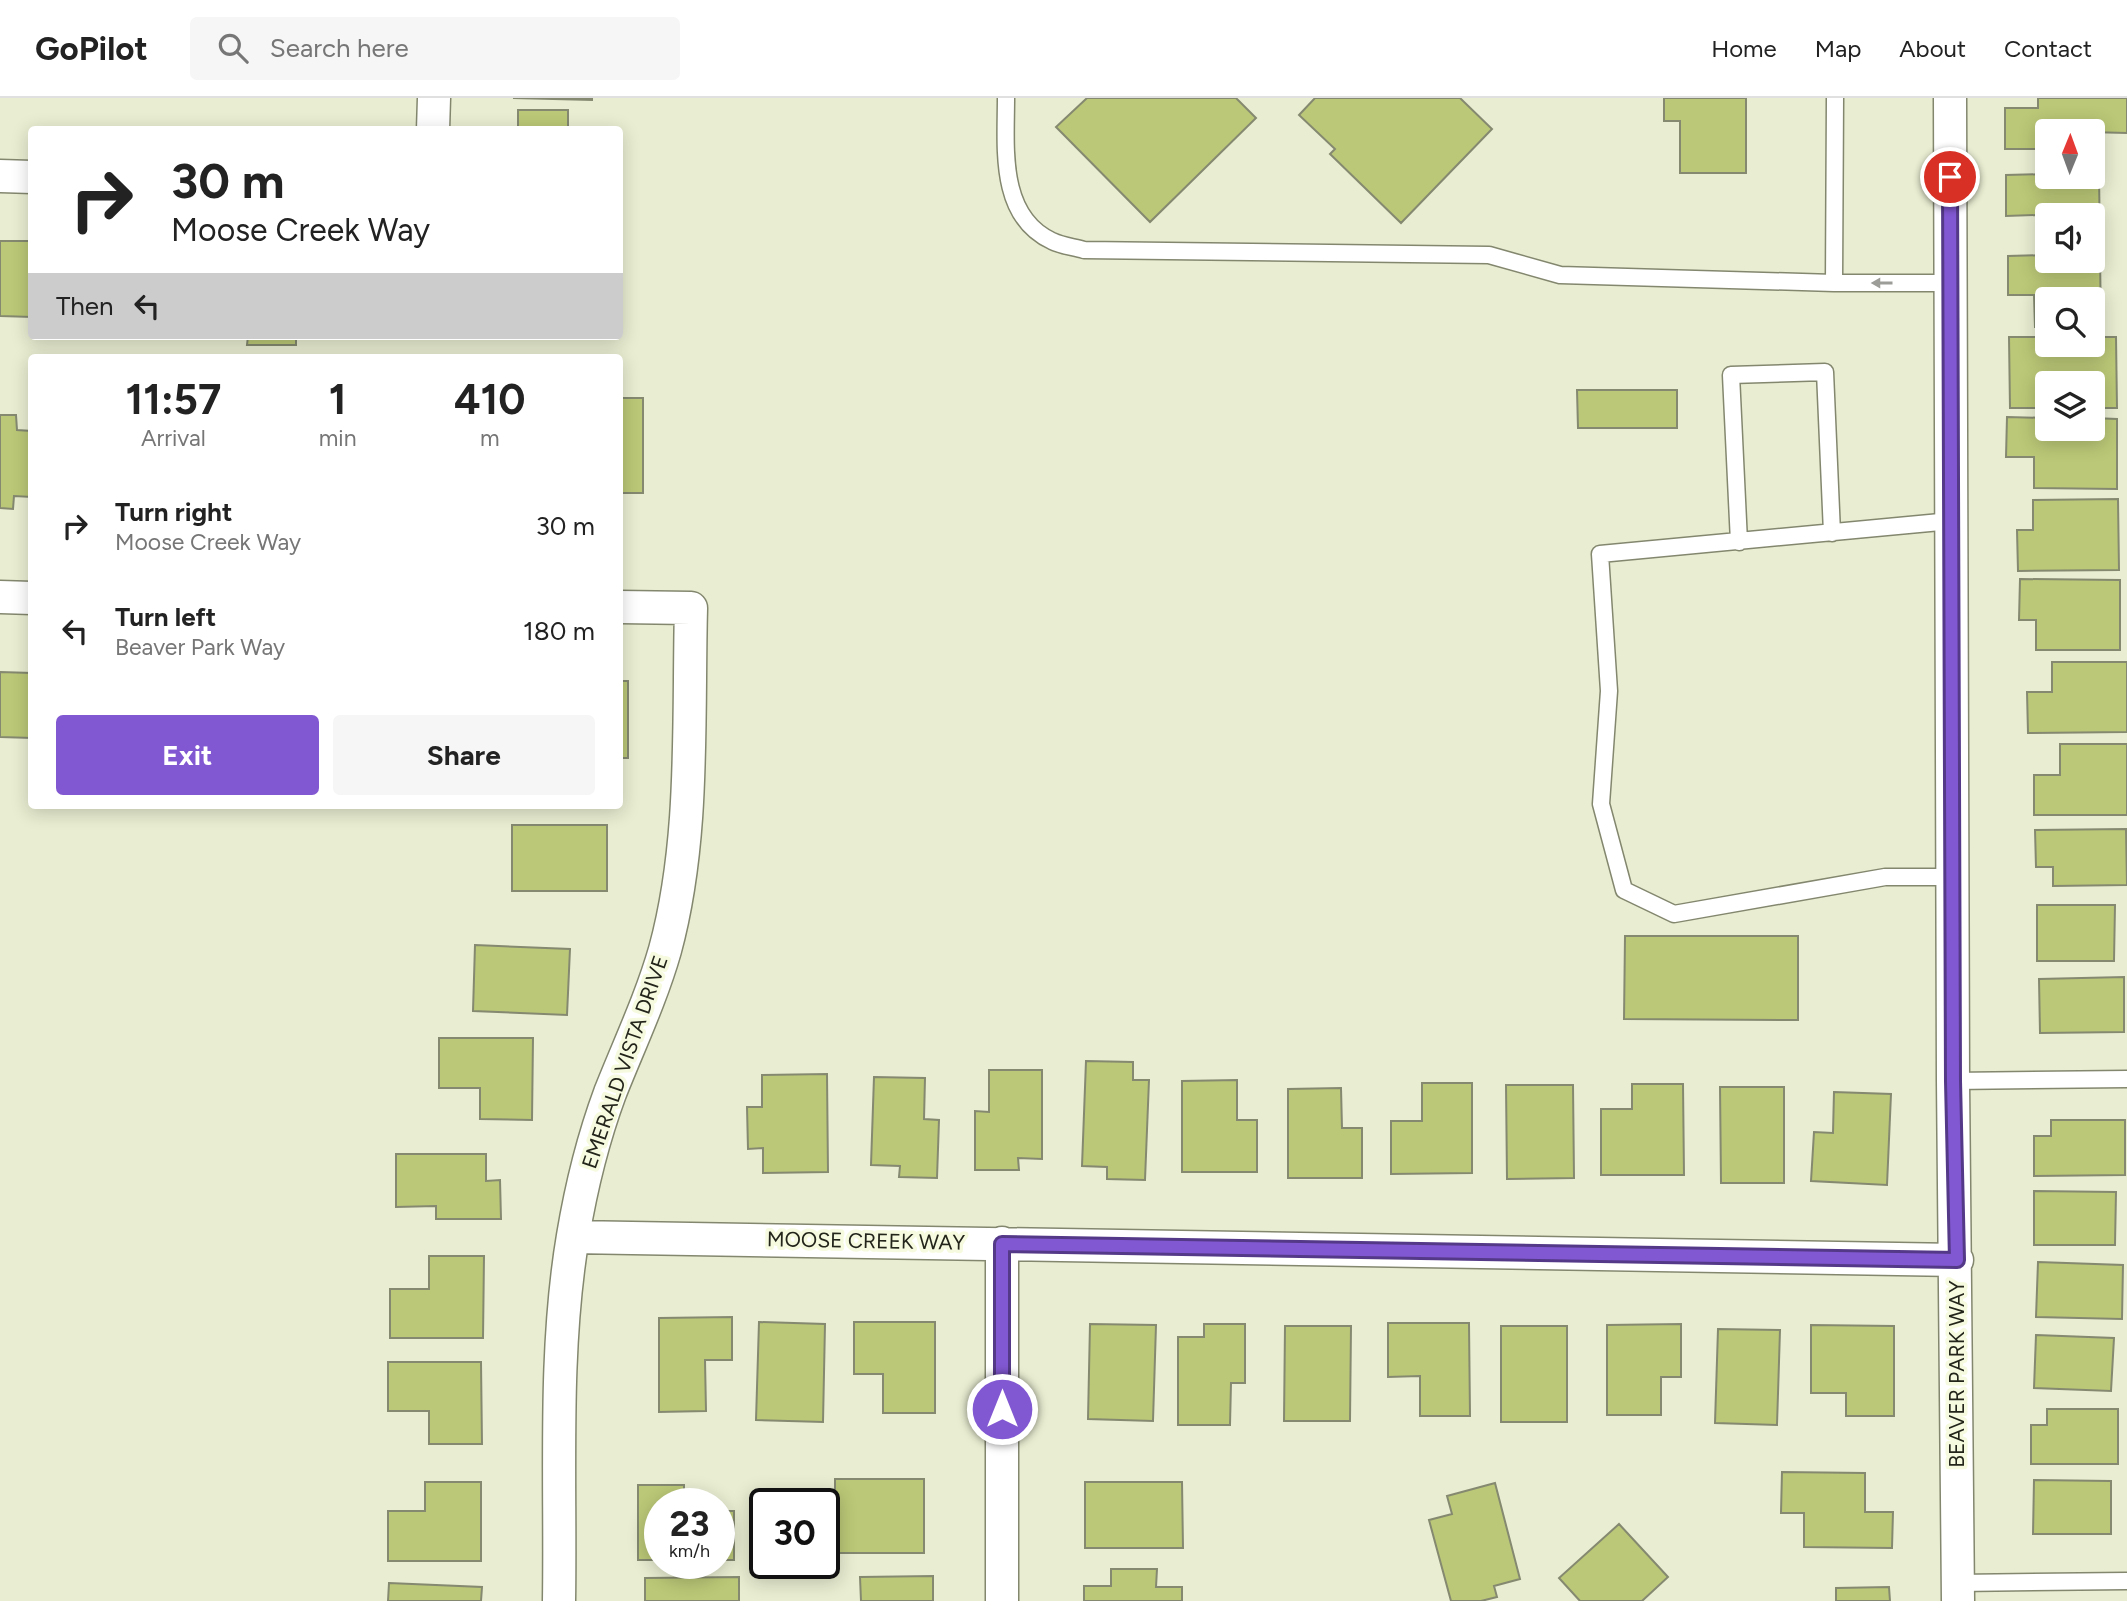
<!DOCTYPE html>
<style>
:root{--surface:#fff;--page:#f6f6f6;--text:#222;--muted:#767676;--line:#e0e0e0;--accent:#8258d2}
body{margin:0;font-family:Figtree,sans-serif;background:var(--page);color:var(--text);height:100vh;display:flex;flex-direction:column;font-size:26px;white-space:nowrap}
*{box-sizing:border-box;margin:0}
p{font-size:23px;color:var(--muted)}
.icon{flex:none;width:38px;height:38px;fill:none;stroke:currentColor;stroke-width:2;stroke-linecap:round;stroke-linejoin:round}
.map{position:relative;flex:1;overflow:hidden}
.panel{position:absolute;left:28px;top:256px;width:595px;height:455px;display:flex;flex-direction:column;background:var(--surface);border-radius:7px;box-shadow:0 4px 18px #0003}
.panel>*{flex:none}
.hud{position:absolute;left:28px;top:28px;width:595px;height:214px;border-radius:7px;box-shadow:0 4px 18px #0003;background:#fff;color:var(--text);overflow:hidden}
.needle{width:46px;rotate:1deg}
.buttons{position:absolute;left:2035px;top:21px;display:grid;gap:14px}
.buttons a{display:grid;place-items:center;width:70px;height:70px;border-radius:7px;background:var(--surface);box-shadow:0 4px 18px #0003;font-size:35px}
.speed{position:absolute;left:644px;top:1390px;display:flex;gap:14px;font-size:35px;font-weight:700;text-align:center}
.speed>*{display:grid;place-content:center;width:91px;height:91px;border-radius:50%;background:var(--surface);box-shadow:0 4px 18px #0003;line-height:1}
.speed small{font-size:18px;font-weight:400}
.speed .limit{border:4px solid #111;border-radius:10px;background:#fff;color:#111}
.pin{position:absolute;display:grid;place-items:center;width:60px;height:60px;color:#fff;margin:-30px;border:4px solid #fff;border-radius:50%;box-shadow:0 2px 7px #0007}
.me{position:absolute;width:77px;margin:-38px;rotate:0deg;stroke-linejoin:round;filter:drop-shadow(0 0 5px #0008)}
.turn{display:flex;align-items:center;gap:24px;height:147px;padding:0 28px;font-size:32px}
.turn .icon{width:91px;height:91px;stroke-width:2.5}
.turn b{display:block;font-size:49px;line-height:60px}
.then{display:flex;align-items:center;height:66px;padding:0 28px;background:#0003;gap:14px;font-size:26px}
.eta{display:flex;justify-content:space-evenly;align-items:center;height:119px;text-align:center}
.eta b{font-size:42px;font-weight:700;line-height:49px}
.button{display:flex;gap:14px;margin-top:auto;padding:14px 28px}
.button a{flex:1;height:80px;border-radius:7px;background:var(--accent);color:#fff;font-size:28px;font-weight:700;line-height:80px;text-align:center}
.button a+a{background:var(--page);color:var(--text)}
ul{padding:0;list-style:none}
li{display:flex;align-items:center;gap:21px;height:105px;padding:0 28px}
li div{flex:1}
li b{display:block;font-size:26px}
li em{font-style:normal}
header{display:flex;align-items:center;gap:42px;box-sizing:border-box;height:98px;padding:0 35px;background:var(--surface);border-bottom:2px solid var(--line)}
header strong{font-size:33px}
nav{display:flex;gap:38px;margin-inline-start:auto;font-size:24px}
.search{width:490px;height:63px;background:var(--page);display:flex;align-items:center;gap:18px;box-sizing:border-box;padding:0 24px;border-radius:7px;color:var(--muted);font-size:26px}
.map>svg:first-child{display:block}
.building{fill:#bbc877;stroke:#848970;stroke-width:2}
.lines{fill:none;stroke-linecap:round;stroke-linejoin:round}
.lane-casing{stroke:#83876e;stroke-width:19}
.street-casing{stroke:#83876e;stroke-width:35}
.lane{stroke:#fff;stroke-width:16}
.street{stroke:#fff;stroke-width:32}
.oneway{fill:#9c9d98}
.route-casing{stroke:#543988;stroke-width:18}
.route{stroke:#8258d2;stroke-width:12}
.labels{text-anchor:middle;stroke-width:7;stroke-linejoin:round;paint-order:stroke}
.street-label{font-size:21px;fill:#23251b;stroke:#f6fbdf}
</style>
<header>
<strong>GoPilot</strong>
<div class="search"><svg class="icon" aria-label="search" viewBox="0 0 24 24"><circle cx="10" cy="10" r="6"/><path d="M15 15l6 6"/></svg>Search here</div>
<nav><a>Home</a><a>Map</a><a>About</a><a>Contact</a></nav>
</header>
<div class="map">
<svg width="2127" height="1503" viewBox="0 0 2127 1503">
<rect width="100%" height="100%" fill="#e9eed2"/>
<path class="building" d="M513,0h79v2z
M1087,0h149l20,20 -106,104 -94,-95z
M1315,0h145l32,31 -91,94 -71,-69 5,-5 -36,-34z
M1664,0h82v75h-66v-52h-16z
M2038,0h89v35l-79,-2v18h-43v-41h33z
M518,12h50v20h-50z
M2048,76l45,3v-3h6l1,72h-7v-31h-45v31l-12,1v-32l-30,1v-41z
M0,143h32v76l-32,-1z
M2048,157v6h45v-6h7l1,72h-8v-28h-45v28h-13l-1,-32h-26v-39z
M248,238h48v9h-49z
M2009,239h39v8h45v-8h23l1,71h-24v-25h-45v25h-38z
M1577,292h100v38h-99z
M620,300h23v95h-23z
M0,317h16l1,15 15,1v66l-18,-1 -1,13 -13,-1z
M2007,319l41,1v11h45v-11l24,1v70l-83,-1v-31h-28z
M2118,401l1,71 -101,1 -1,-41h16v-30z
M2020,481l100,1v70h-84v-30h-17z
M2052,564h75v70l-99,1 -1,-41h25z
M0,574l32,1v65l-32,-1z
M620,583h8v77h-8z
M2060,646h67v71h-93v-40h26z
M512,727h95v66h-95z
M2126,731l1,56 -74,1v-19h-17l-1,-37z
M2037,807h78l-1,56h-77z
M1625,838h173v84l-174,-1z
M475,847l95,4 -3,66 -94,-4z
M2124,879v55l-84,1 -1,-54z
M439,940h94l-1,82 -52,-1v-31h-41z
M1086,963l47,1v18h16l-4,100 -38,-1v-12l-25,-1z
M989,972h53v89l-24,-1 1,12h-44v-59l14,1z
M827,976l1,98 -65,1v-25l-15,1 -1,-42h15v-32z
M874,979l51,1 -1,41 15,1 -2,58 -38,-1 1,-11 -29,-1z
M1237,982v40h20v52h-75v-91z
M1422,985h50v90l-81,1v-53h31z
M1632,986h51l1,91h-83v-66h31z
M1506,987h67l1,93 -67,1z
M1720,989h64v96h-63z
M1341,990l1,40h20v50h-74v-89z
M1834,994l57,2 -4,91 -76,-4 3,-49 19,1z
M2051,1022h74v55l-91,1v-40h17z
M396,1056h90v27l14,-1 1,39h-65v-13l-40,1z
M2034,1093l82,1 -1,53h-81z
M429,1158h55l-1,82h-93v-49h39z
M2038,1164l85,3 -1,54 -86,-2z
M732,1219v43h-27l1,51 -47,1v-94z
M759,1224l66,2 -2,98 -67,-2z
M854,1224h81v91h-52v-39h-29z
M1388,1225h81l1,93h-50v-40l-32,1z
M1090,1226l66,1 -3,96 -65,-2z
M1204,1226h41v59h-14l-1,42h-52v-88h26z
M1681,1226v53h-20v38h-54v-90z
M1811,1227l83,1v90h-48v-23h-35z
M1285,1228h66l-1,95h-66z
M1501,1228h66v96h-66z
M1718,1231l62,1 -3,95 -62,-2z
M2036,1237l78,3 -3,53 -77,-3z
M388,1264h93l1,82h-53v-33h-41z
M2047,1311h71v55h-87v-39h16z
M1782,1374l83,1v39h28l-1,36 -88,-1v-34h-23z
M835,1381h89v74h-89z
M2034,1382l77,1v53h-78z
M425,1384h56v79h-93v-50h37z
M1085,1384h97l1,66h-98z
M1495,1385l25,96 -26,7 3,11 -16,4h-30l-22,-81 23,-6 -5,-18z
M638,1387h46v18h-24v57h-22z
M719,1413h15v49h-15z
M1619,1426l49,53 -26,24h-62l-21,-23z
M1111,1471h46l-1,18h26v14h-98v-15h27z
M933,1478v25h-72l-1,-24z
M739,1479v24h-94v-23z
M389,1485l93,4 -1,14h-93z
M1889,1489l1,14h-54v-13z"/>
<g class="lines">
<g class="lane-casing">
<path id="lane" d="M1006,0c0,49 -8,118 46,143 10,5 22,6 32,9l405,5 71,20 274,8
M1835,0l-1,185h116
M1951,423l-351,33 9,137 -8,113 23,86 50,24 211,-37h67
M1739,444l-8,-167 94,-3 7,161
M1953,983l174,-2
M1958,1485l169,-2"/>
</g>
<g class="street-casing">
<path id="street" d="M1950,0l3,983 5,520
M433,32l1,-32
M0,78l32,1
M0,499l32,1
M573,1139l1384,23
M559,1503c2,-119 -6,-247 14,-365 8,-48 20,-97 37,-143 19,-48 41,-94 55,-143 30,-110 23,-229 26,-342l-71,-1
M1002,1503v-358"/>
</g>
<use href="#lane" class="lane"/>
<use href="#street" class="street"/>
</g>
<defs><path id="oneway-solid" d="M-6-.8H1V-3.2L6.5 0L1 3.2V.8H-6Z" transform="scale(1.75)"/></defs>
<use class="oneway" href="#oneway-solid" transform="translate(1882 185) rotate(180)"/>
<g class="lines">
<g class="route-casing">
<path id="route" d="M1002,1311v-165l955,16 -4,-179 -3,-904"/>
</g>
<use href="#route" class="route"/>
</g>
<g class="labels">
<g class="street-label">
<text transform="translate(625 964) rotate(-71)" y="7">EMERALD VISTA DRIVE</text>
<text transform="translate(866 1143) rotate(1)" y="7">MOOSE CREEK WAY</text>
<text transform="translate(1957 1276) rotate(-90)" y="7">BEAVER PARK WAY</text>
</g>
</g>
</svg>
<div class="buttons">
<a><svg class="needle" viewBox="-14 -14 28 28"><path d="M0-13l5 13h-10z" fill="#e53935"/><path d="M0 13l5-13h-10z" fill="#767676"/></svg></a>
<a><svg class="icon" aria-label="sound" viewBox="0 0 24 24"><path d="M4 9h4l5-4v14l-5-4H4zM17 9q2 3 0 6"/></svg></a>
<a><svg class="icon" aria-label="search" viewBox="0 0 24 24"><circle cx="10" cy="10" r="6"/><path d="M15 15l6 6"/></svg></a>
<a><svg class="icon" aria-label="layers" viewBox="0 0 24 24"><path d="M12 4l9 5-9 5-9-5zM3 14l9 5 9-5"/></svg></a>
</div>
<div class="speed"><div>23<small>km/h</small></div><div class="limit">30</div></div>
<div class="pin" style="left:1950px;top:79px;background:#d93025"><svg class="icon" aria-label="arrive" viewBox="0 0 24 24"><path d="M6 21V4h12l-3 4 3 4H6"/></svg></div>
<svg class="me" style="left:1002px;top:1311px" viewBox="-20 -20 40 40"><circle r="17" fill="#8258d2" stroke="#fff" stroke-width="3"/><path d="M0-11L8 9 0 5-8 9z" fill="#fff"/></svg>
<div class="hud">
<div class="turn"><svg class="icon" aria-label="right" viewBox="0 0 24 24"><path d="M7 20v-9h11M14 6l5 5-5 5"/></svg><div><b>30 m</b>Moose Creek Way</div></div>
<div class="then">Then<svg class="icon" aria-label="left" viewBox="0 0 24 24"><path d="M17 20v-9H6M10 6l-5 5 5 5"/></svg></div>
</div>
<section class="panel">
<div class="eta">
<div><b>11:57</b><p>Arrival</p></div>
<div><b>1</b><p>min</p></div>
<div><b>410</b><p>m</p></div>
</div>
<ul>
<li><svg class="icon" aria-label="right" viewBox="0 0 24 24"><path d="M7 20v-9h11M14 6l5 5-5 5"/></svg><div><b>Turn right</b><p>Moose Creek Way</p></div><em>30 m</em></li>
<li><svg class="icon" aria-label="left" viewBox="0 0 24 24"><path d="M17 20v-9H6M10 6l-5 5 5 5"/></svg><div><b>Turn left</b><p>Beaver Park Way</p></div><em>180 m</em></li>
</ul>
<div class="button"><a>Exit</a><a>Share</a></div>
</section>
</div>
